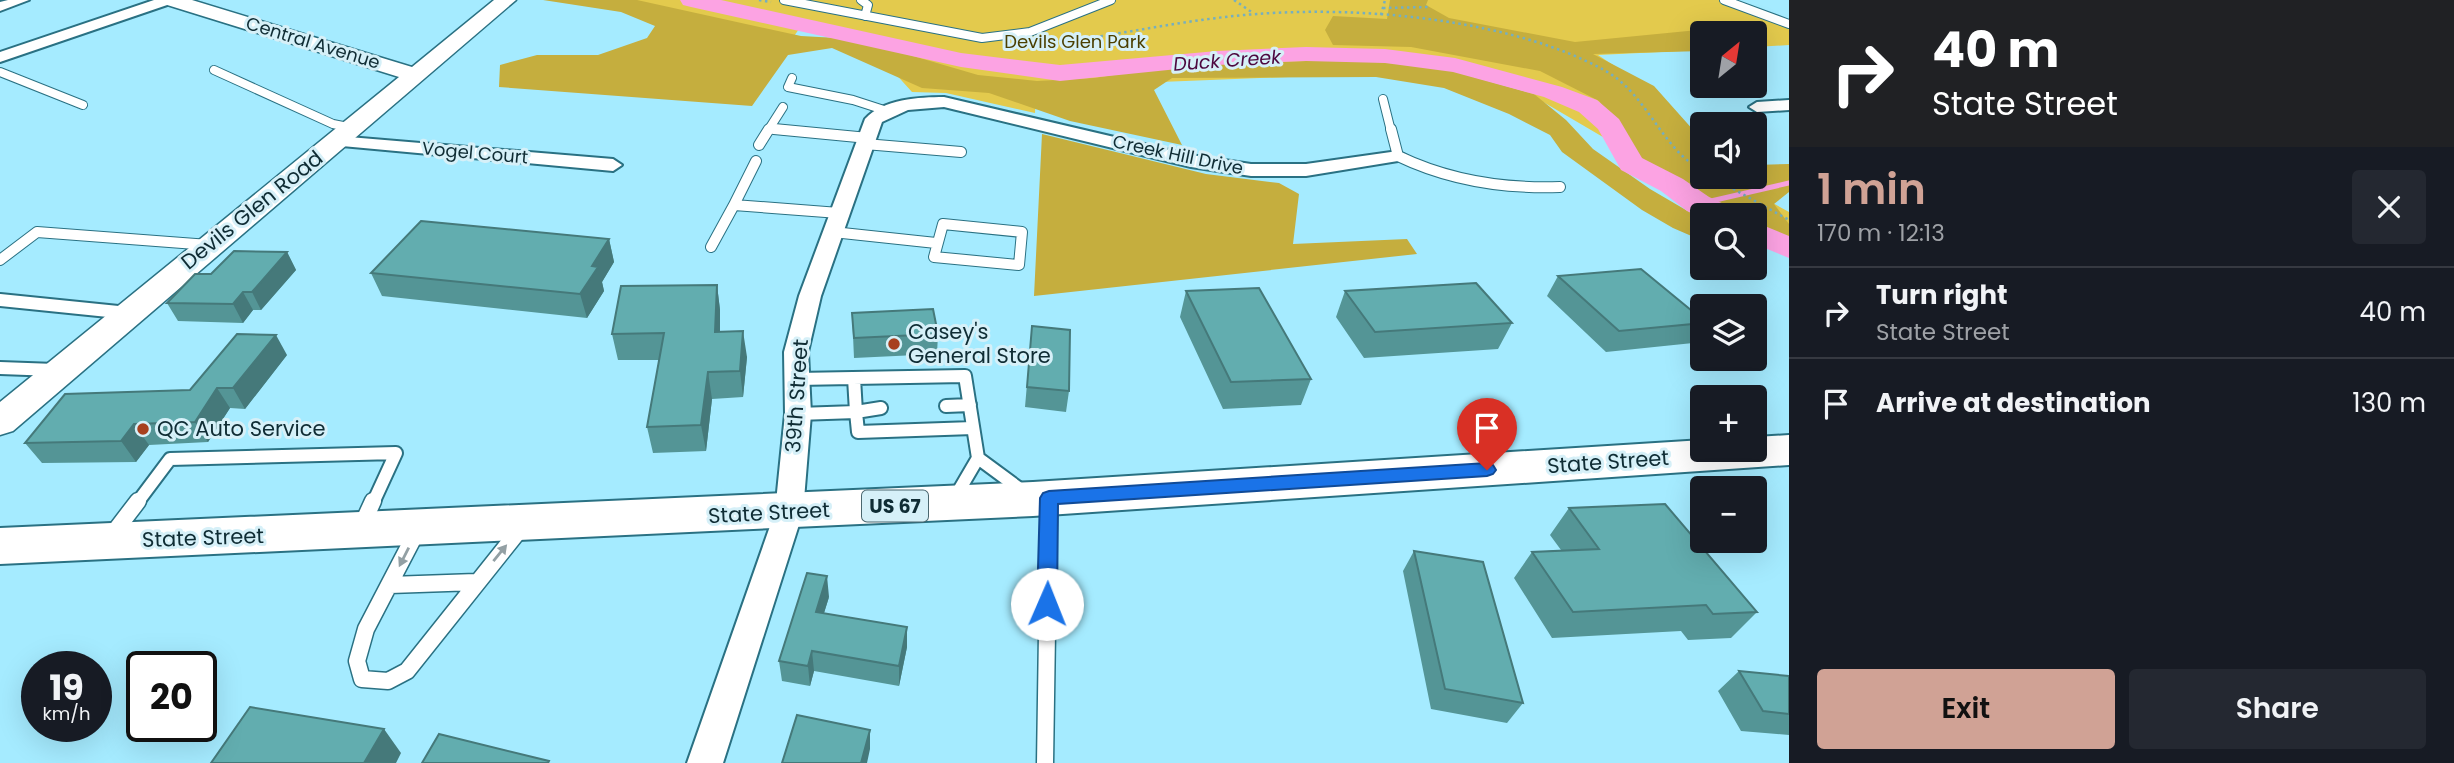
<!DOCTYPE html>
<meta charset="utf-8">
<style>
:root{--surface:#171b24;--page:#242831;--text:#f1f3f6;--muted:#9ea1a6;--line:#363941;--accent:#d0a295}
body{margin:0;font-family:Poppins,sans-serif;background:var(--page);color:var(--text);height:100vh;display:flex;flex-direction:column;font-size:26px;white-space:nowrap}
*{box-sizing:border-box;margin:0}
p{font-size:23px;color:var(--muted)}
.icon{flex:none;width:38px;height:38px;fill:none;stroke:currentColor;stroke-width:2;stroke-linecap:round;stroke-linejoin:round}
.map{position:relative;flex:1;overflow:hidden}
.details{display:flex;flex-direction:column;background:var(--surface);width:665px}
.details>*{flex:none}
.guide{background:#202124;color:#fff;overflow:hidden}
.needle{width:46px;rotate:30deg}
.tools{position:absolute;left:1690px;top:21px;display:grid;gap:14px}
.tools a{display:grid;place-items:center;width:77px;height:77px;border-radius:7px;background:var(--surface);box-shadow:0 7px 28px #0002;font-size:35px}
.speed{position:absolute;left:21px;top:651px;display:flex;gap:14px;font-size:35px;font-weight:700;text-align:center}
.speed>*{display:grid;place-content:center;width:91px;height:91px;border-radius:50%;background:var(--surface);box-shadow:0 7px 28px #0002;line-height:1}
.speed small{font-size:18px;font-weight:400}
.speed .limit{border:4px solid #111;border-radius:10px;background:#fff;color:#111}
.pin{position:absolute;display:grid;place-items:center;width:60px;height:60px;color:#fff;margin:-72px -30px;border-radius:50% 50% 50% 0;rotate:-45deg;box-shadow:0 0 7px #0007}
.pin .icon{rotate:45deg}
.me{position:absolute;width:77px;margin:-38px;rotate:1deg;stroke-linejoin:round;filter:drop-shadow(0 0 5px #0008)}
.turn{display:flex;align-items:center;gap:24px;height:147px;padding:0 28px;font-size:32px}
.turn .icon{width:91px;height:91px;stroke-width:2.5}
.turn b{display:block;font-size:49px;line-height:60px}
.round{display:grid;place-items:center;flex:none;width:74px;height:74px;border-radius:7px;background:var(--page)}
.headline{display:flex;align-items:center;justify-content:space-between;height:119px;padding:0 28px}
h1{font-size:42px;font-weight:600;line-height:52px;color:var(--accent)}
.cta{display:flex;gap:14px;margin-top:auto;padding:14px 28px}
.cta a{flex:1;height:80px;border-radius:7px;background:var(--accent);color:#111;font-size:28px;font-weight:600;line-height:80px;text-align:center}
.cta a+a{background:var(--page);color:var(--text)}
ul{padding:0;list-style:none}
li{display:flex;align-items:center;gap:21px;height:91px;padding:0 28px;border-top:2px solid var(--line)}
li div{flex:1}
li b{display:block;font-size:26px}
li em{font-style:normal}
main{display:flex;flex:1;min-height:0}
.map>svg:first-child{display:block}
.green{fill:#e3ca4d}
.forest{fill:#c5ae3e}
.lines{fill:none;stroke-linecap:round;stroke-linejoin:round}
.stream{stroke:#fca3e3;stroke-width:5}
.river{fill:#fca3e3;fill-rule:evenodd}
.lane-far3-casing{stroke:#2a7183;stroke-width:10}
.lane-far2-casing{stroke:#2a7183;stroke-width:12}
.lane-far1-casing{stroke:#2a7183;stroke-width:16}
.lane-casing{stroke:#2a7183;stroke-width:19}
.street-casing{stroke:#2a7183;stroke-width:4}
.secondary-casing{stroke:#2a7183;stroke-width:3}
.primary-casing{stroke:#2a7183;stroke-width:4}
.path{stroke:#76afbf;stroke-width:2.5;stroke-dasharray:2.5 3.5;stroke-linecap:butt}
.lane-far3{stroke:#fff;stroke-width:8}
.lane-far2{stroke:#fff;stroke-width:10}
.lane-far1{stroke:#fff;stroke-width:12}
.lane{stroke:#fff;stroke-width:16}
.street{fill:#fff;fill-rule:evenodd}
.secondary{fill:#fff;fill-rule:evenodd}
.primary{fill:#fff;fill-rule:evenodd}
.wall{fill:#549596}
.shaded-wall{fill:#45797a}
.building{fill:#62adaf;stroke:#45797a;stroke-width:2}
.oneway{fill:#93a0a4}
.route{fill:#1a73e8;stroke:#114b97;stroke-width:2}
.poi-dot{fill:#a7401e;stroke:#d6f0f8;stroke-width:2.5}
.labels{text-anchor:middle;stroke-width:6;stroke-linejoin:round;paint-order:stroke}
.far-park-label{font-size:18px;fill:#4b3f00;stroke:#d6f0f8}
.far-street-label{font-size:18px;fill:#0f2c34;stroke:#d6f0f8}
.far-water-label{font-size:19px;font-style:italic;fill:#4d0840;stroke:#d6f0f8}
.shield{fill:#d6f0f8;stroke:#4b676f;stroke-width:2}
.shield-label{font-size:19px;font-weight:bold;fill:#0f2c34}
.street-label{font-size:21px;fill:#0f2c34;stroke:#d6f0f8}
.poi-label{font-size:21px;fill:#0f2c34;stroke:#d6f0f8;text-anchor:start}
</style>
<main>
<div class="map">
<svg width="1789" height="763" viewBox="0 0 1789 763">
<rect width="100%" height="100%" fill="#a5ebff"/>
<path class="green" d="M584,0h1148l57,21v24l-34,2v-14h-52v17l-105,5 48,32 57,90 86,-2 -60,4 60,33v34l-34,-20v-11h-19l-249,-146 -451,18 -1,26 -89,-20 -34,-1 -48,-53 -65,-10 -7,10z"/>
<path class="forest" d="M543,0h94l164,36 36,2 52,11 89,26 59,6 57,-3 93,-14 157,-4 91,6 99,28 32,26 27,29 57,40 53,31v21l-30,-13 -31,-18 -80,-58 -12,-17 -41,-21 -65,-26 -68,-11 -204,1 -18,12 28,55 -112,-24 -81,-28 -67,-5 -90,-40 -44,7 -36,51 -253,-19 1,-22 37,-10h61l49,-17 8,-12 -34,-14z
M1390,0h38l-2,5 23,13 126,24 123,-12 17,3h-12v18l-110,3 61,32 49,55v36h52v-12l34,-1v28l-15,12 15,20v17l-34,-18v-8h-13l-98,-54 -45,-60 -59,-30 -129,-24 -78,-2 -8,-15 8,-14 54,3z
M1042,134l164,40 73,9 20,11 -6,50 114,-5 10,15 -383,42z"/>
<g class="lines">
<path class="stream" d="M1698,204l91,-21"/>
<path class="river" d="M680,0h41l240,53 99,12 157,-14 89,-4 79,2 70,9 107,29 35,13 22,19 23,39 41,21 26,18 23,11 5,7h-34v3l-16,-7 -26,-20 -40,-21 -23,-41 -19,-17 -35,-15 -91,-25 -68,-9 -79,-2 -89,4 -157,16 -99,-14 -270,-60 -8,-2z
M1755,222l34,14v22l-34,-14z"/>
<g class="lane-far3-casing">
<path id="lane-far3" d="M784,0l198,38 48,-6 81,-32
M861,0l7,5 -3,11
M1724,0l65,24
M214,70l119,54 20,4
M0,72l83,33
M792,78l-4,9 65,13 34,11
M1383,99l8,32
M783,107l-14,22 24,2"/>
</g>
<g class="lane-far2-casing">
<path id="lane-far2" d="M774,129l94,9
M1391,129l7,27c52,25 105,33 162,31
M865,144l96,8
M759,145l10,-16
M756,161l-22,44 105,8
M943,224l79,8 -3,33 -85,-8z
M833,232l103,11
M711,247l23,-42
M0,260l37,-28 172,13"/>
</g>
<g class="lane-far1-casing">
<path id="lane-far1" d="M0,300l128,13
M0,368l55,2
M797,379l168,-3 13,82
M946,406l24,-1
M881,408l-25,4 2,20 115,-4
M798,414l58,-2 -2,-34
M954,499l24,-41 46,34
M137,503l33,-44 226,-6 -23,50"/>
</g>
<g class="lane-casing">
<path id="lane" d="M362,525l11,-24
M416,533l-50,96 -9,32 5,18 26,2 19,-10 114,-143
M112,535l26,-34
M390,585l86,-3
M1045,763l4,-262"/>
</g>
<g class="street-casing">
<path id="street" d="M8,0h21l-29,11v-9z
M154,0h21l-2,3 -173,59v-10z
M944,97l247,58 60,9h55l92,-13 9,5 -9,5 -92,15h-55l-60,-9 -247,-60 -36,3 -26,12 -61,174 -13,56 3,62 -8,98 -80,251h-36l88,-251 10,-98 -1,-62 15,-56 66,-177c18,-20 54,-22 79,-22z
M1789,100v10l-32,2 -8,-5 8,-5z
M337,136l276,23 9,6 -9,6 -282,-26 -3,-4 3,-4z"/>
</g>
<g class="secondary-casing">
<path id="secondary" d="M161,0h31l220,67 82,-67h22l-503,431 -13,4v-33l399,-325 -235,-73z"/>
</g>
<g class="primary-casing">
<path id="primary" d="M1789,435v30l-756,51 -1033,48v-36l1033,-46 670,-42v10h52v-13z"/>
</g>
<path class="path" d="M759,0l12,2
M1234,0l19,13
M1383,8l46,-1
M1381,15l4,-15
M1041,44c72,-7 143,-25 216,-30 105,-8 254,5 347,56 44,24 56,78 99,101
M1712,177l77,43"/>
<use href="#lane-far3" class="lane-far3"/>
<use href="#lane-far2" class="lane-far2"/>
<use href="#lane-far1" class="lane-far1"/>
<use href="#lane" class="lane"/>
<use href="#street" class="street"/>
<use href="#secondary" class="secondary"/>
<use href="#primary" class="primary"/>
</g>
<path class="wall" d="M609,239l5,23 -12,20 2,9 -17,27 -205,-22 -11,-23z
M287,252l9,18 -35,40h-8l-10,13 -65,-2 -11,-18 44,-29z
M1558,276l145,44v9l-10,14 -87,9 -59,-56z
M717,285l3,25v22l27,25 -4,40 -31,2 -6,52 -53,2 -6,-26 12,-67h-41l-6,-26z
M1186,291l125,88 -10,26 -78,4 -43,-92z
M1345,291l167,32 -14,26 -134,9 -28,-41z
M852,313l86,21 -1,20 -83,4z
M1032,326l37,65 -3,21 -41,-5z
M287,355l-42,54 -15,-1 -22,34 -59,3 -13,17 -94,1 -17,-20 165,-53z
M1569,508l188,104 -26,26 -43,2 -7,-9 -129,7 -38,-60 18,-26 29,-2 -11,-15z
M1414,551l109,152 -16,20 -76,-14 -28,-138z
M829,597l-5,16 83,34 -8,39 -85,-15 -4,15 -28,-5 -3,-20z
M1739,671l50,5v59l-48,-4 -23,-40z"/>
<path class="shaded-wall" d="M609,239l5,23 -12,20 2,9 -17,27 -7,-24 12,-28z
M287,252l9,18 -35,40 -9,-18z
M717,285l3,25v48l-5,-26z
M243,292l10,18 -10,13 -10,-19z
M743,331l4,26 -4,40 -3,-26z
M276,335l11,20 -42,54 -12,-21z
M708,372l4,27 -6,52 -5,-26z
M217,388l13,20 -22,34 -13,-20z
M134,424l15,21 -13,17 -15,-21z
M827,576l2,21 -11,35 -2,-20z
M907,627v20l-8,39v-20z
M812,651l2,20 -4,15 -2,-20z
M384,729l17,24 -5,10h-32z
M870,730v19l-3,14h-6z"/>
<path class="building" d="M421,221l188,18 -17,27 6,1 -18,27 -209,-21z
M234,251l53,1 -35,40h-9l-10,12 -66,-1 28,-29h16z
M1641,269l62,51v3l-84,8 -61,-55z
M1476,283l36,40 -137,9 -30,-41z
M717,285l-2,47 28,-1 -3,40 -32,1 -7,53 -54,2 17,-94 -52,1 9,-48z
M1259,288l52,91 -80,3 -45,-91z
M933,309l5,25 -84,4 -2,-25z
M1032,326l38,4 -1,61 -42,-4z
M237,334l39,1 -43,53h-16l-22,34 -61,2 -13,17 -96,2 40,-49 125,-4z
M1665,504l92,108 -44,2 -7,-9 -133,7 -41,-60 67,-3 -30,-41z
M1414,551l69,11 40,141 -78,-14z
M807,573l20,3 -11,36 91,15 -8,39 -87,-15 -4,15 -29,-5z
M1739,671l50,5v38l-26,-3z
M250,707l134,22 -20,34h-153z
M797,715l73,15 -9,33h-79z
M439,734l110,27 -1,2h-126z"/>
<defs><path id="oneway-solid" d="M-6-.8H1V-3.2L6.5 0L1 3.2V.8H-6Z" transform="scale(1.75)"/></defs>
<g class="oneway">
<use href="#oneway-solid" transform="translate(500 553) rotate(-51)"/>
<use href="#oneway-solid" transform="translate(404 557) rotate(117)"/>
</g>
<path class="route" d="M1487,463l6,2 3,5 -3,4 -6,2 -429,28 -1,100 -3,6 -7,2 -7,-2 -3,-6 3,-106 3,-5 6,-2z"/>
<g class="poi-dot">
<circle cx="894" cy="344" r="7"/>
<circle cx="143" cy="429" r="7"/>
</g>
<g class="labels">
<g class="far-park-label">
<text x="1075" y="48">Devils Glen Park</text>
</g>
<g class="far-street-label">
<text transform="translate(313 43) rotate(17)" y="6">Central Avenue</text>
<text transform="translate(475 153) rotate(5)" y="6">Vogel Court</text>
<text transform="translate(1178 155) rotate(12)" y="6">Creek Hill Drive</text>
</g>
<g class="far-water-label">
<text transform="translate(1227 60) rotate(-4)" y="7">Duck Creek</text>
</g>
<rect class="shield" x="862" y="490.5" width="66" height="31" rx="5"/>
<g class="shield-label">
<text x="895" y="513">US 67</text>
</g>
<g class="street-label">
<text transform="translate(252 210) rotate(-39)" y="7">Devils Glen Road</text>
<text transform="translate(797 396) rotate(-86)" y="7">39th Street</text>
<text transform="translate(1608 462) rotate(-4)" y="7">State Street</text>
<text transform="translate(769 513) rotate(-3)" y="7">State Street</text>
<text transform="translate(203 538) rotate(-2)" y="7">State Street</text>
</g>
<g class="poi-label">
<text x="908" y="339">Casey's<tspan x="908" dy="24">General Store</tspan></text>
<text x="157" y="436">QC Auto Service</text>
</g>
</g>
</svg>
<div class="tools">
<a><svg class="needle" viewBox="-14 -14 28 28"><path d="M0-13l5 13h-10z" fill="#e53935"/><path d="M0 13l5-13h-10z" fill="#9ea1a6"/></svg></a>
<a><svg class="icon" aria-label="sound" viewBox="0 0 24 24"><path d="M4 9h4l5-4v14l-5-4H4zM17 9q2 3 0 6"/></svg></a>
<a><svg class="icon" aria-label="search" viewBox="0 0 24 24"><circle cx="10" cy="10" r="6"/><path d="M15 15l6 6"/></svg></a>
<a><svg class="icon" aria-label="layers" viewBox="0 0 24 24"><path d="M12 4l9 5-9 5-9-5zM3 14l9 5 9-5"/></svg></a>
<a>+</a>
<a>−</a>
</div>
<div class="speed"><div>19<small>km/h</small></div><div class="limit">20</div></div>
<div class="pin" style="left:1487px;top:470px;background:#d93025"><svg class="icon" aria-label="arrive" viewBox="0 0 24 24"><path d="M6 21V4h12l-3 4 3 4H6"/></svg></div>
<svg class="me" style="left:1047px;top:604px" viewBox="-20 -20 40 40"><circle r="19" fill="#fff"/><path d="M0-13L10 11 0 6-10 11z" fill="#1a73e8"/></svg>
</div>
<section class="details">
<div class="guide">
<div class="turn"><svg class="icon" aria-label="right" viewBox="0 0 24 24"><path d="M7 20v-9h11M14 6l5 5-5 5"/></svg><div><b>40 m</b>State Street</div></div>
</div>
<div class="headline"><div><h1>1 min</h1><p>170 m · 12:13</p></div><a class="round"><svg class="icon" aria-label="close" viewBox="0 0 24 24"><path d="M6 6l12 12M18 6L6 18"/></svg></a></div>
<ul>
<li><svg class="icon" aria-label="right" viewBox="0 0 24 24"><path d="M7 20v-9h11M14 6l5 5-5 5"/></svg><div><b>Turn right</b><p>State Street</p></div><em>40 m</em></li>
<li><svg class="icon" aria-label="arrive" viewBox="0 0 24 24"><path d="M6 21V4h12l-3 4 3 4H6"/></svg><div><b>Arrive at destination</b></div><em>130 m</em></li>
</ul>
<div class="cta"><a>Exit</a><a>Share</a></div>
</section>
</main>
